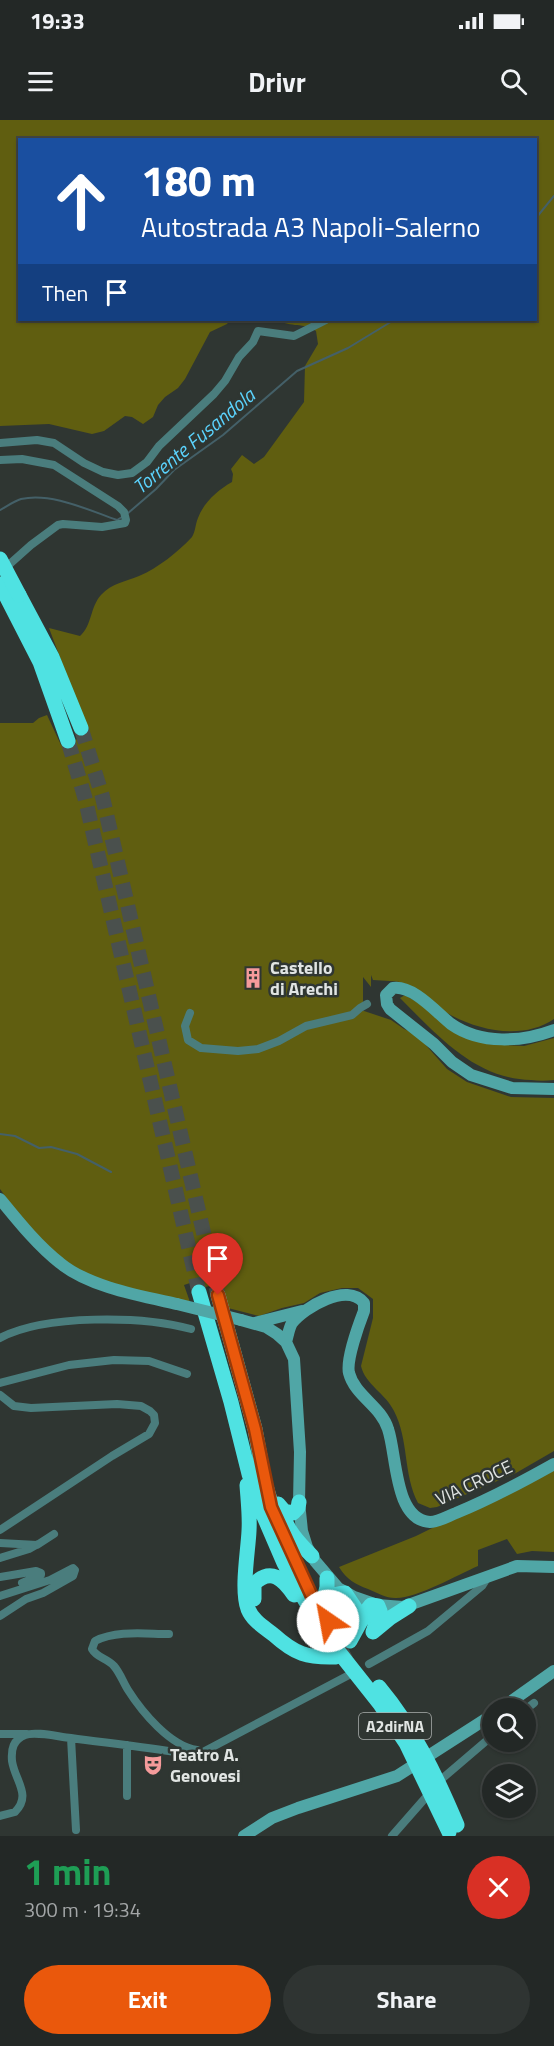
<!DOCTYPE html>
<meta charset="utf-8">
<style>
:root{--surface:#232826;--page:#2f3432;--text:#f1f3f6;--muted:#a3a6a7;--line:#404443;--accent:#ea580c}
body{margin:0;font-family:"Titillium Web",sans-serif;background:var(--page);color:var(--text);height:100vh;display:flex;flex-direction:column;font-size:22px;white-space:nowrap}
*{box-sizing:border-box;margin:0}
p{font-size:20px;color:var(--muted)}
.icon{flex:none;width:33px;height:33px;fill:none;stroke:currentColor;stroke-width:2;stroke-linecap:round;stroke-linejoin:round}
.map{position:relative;height:1716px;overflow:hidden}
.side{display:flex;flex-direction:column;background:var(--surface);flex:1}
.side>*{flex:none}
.guide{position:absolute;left:18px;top:18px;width:519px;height:183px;border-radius:0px;box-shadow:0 2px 4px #0004,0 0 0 2px var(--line);background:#1a4fa0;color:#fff;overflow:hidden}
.fabs{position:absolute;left:482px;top:1578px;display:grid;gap:12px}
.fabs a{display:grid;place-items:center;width:54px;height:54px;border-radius:50%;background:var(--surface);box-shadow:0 2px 4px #0004,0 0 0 2px var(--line);font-size:30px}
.pin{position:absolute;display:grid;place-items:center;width:51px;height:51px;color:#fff;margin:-62px -26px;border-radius:50% 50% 50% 0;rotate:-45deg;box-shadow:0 0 6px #0007}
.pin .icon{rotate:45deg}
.me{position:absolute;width:66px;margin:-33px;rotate:327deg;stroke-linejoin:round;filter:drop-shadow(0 0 4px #0008)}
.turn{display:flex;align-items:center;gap:21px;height:126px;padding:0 24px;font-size:27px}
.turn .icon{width:78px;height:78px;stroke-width:2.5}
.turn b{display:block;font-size:42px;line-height:51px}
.then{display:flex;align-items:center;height:57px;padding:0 24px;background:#0003;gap:12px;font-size:22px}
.round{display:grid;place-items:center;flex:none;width:63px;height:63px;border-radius:32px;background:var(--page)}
.overview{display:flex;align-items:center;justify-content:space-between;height:102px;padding:0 24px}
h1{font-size:36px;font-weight:700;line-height:45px;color:#1e9e55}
.action{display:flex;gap:12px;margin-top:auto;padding:12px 24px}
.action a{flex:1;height:69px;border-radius:36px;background:var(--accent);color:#fff;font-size:24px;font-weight:700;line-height:69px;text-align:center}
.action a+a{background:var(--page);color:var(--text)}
.status{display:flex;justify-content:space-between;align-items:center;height:42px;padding:0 30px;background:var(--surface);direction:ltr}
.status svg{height:16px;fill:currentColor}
header{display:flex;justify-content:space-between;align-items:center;height:78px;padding:0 24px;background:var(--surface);font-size:27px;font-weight:700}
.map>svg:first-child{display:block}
.green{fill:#605e10}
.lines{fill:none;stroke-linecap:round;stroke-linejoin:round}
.stream{stroke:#446068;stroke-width:2}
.highway-tunnel{stroke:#4a504d;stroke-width:15;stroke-dasharray:15 8;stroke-linecap:butt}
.street{stroke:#4a7d7d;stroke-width:8}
.secondary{stroke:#50a6a6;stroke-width:12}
.highway{stroke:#4fe2e2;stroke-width:15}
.secondary-bridge{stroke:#50a6a6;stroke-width:12}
.highway-bridge{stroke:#4fe2e2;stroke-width:15}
.route-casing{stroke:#983908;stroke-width:15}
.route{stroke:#ea580c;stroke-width:10}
.labels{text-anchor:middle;stroke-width:5;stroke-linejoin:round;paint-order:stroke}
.shield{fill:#2f3632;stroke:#acb0ae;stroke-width:1.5}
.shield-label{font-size:16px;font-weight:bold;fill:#e1e5e3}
.poi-label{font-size:18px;font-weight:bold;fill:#e1e5e3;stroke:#2f3632;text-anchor:start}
.street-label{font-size:18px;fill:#e1e5e3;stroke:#2f3632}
.water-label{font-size:20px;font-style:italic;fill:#5bd3fd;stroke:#2f3632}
</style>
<div class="status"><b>19:33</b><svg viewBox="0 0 49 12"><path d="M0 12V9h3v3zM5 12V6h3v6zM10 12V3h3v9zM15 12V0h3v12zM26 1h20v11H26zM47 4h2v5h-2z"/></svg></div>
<header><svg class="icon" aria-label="menu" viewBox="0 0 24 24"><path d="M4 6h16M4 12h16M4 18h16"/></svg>Drivr<svg class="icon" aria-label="search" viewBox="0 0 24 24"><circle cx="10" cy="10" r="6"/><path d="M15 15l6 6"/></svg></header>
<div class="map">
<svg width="554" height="1716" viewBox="0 0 554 1716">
<rect width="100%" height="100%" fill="#2f3632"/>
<path class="green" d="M0,0h554v899c-35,24 -87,9 -118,-13 -10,-7 -20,-18 -30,-22 -10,-4 -22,-3 -33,-4l-2,-5v12l-8,-10v25l-2,8 30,10 13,9 12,5 31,35 20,13 44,15 43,1v353l-38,22 -79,34 -7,1 -12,-5c-15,-29 -9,-63 -24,-92 -8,-17 -29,-27 -33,-45l12,-48v-19l-15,-11h-16l-22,5 -16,10 -22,5 -23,8 -31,-8 -8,-21 5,-2v-2l-20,4 -3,-8 -18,6 6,17c-37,-9 -76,-14 -111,-30 -24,-11 -63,-60 -79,-83v-466h33l6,-5 8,-3 14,30 28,-10 -40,-107 31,8c12,-10 10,-29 21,-41 11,-12 24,-13 38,-19 19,-8 39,-24 53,-39 4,-7 3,-12 6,-19 6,-16 20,-28 34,-36l1,-8 -2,-5 11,-14 12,9 10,-7 40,-55 1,-36 13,-22 -2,-13c-12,-9 -26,-3 -37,-11h257v-180h-516v180h210l-3,4 -17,8 -25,47 -7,9 -13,9 -7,8 -5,12 -10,7 -11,-7 -7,-1 -21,15 -12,3 -43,-10 -49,2z
M405,875l82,49 37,2 30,-8v42c-8,1 -16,1 -23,0 -56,-1 -94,-45 -131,-82z
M554,1348v84l-22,-1 -15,3 -10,-15 -29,11v16c-21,9 -62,33 -83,32 -9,0 -18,-5 -27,-9 -13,-5 -21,-9 -29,-22l77,-31z"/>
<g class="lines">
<path class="stream" d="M536,98l18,-22
M0,390c6,-3 14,-9 21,-11 30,-7 67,11 96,21l5,-3
M127,394l29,-25 18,-19 49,-35 74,-64 51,-23 46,-28
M0,1014l15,2 24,12 12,-1 26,7 34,18"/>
<path class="highway-tunnel" d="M81,608l21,67 116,500
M68,621l17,57 114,494
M336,1537l20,-10"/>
<path class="street" d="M0,323l37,-3 17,3 30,20 19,9 15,3 14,-2 15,-11 12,-16 55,-52 11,-13 14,-24 14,-15 5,-11 36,5 32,-16
M0,340l22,-1 32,6 64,41 6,6 2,8 -1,3 -23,4 -39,-3 -5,1 -27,20 -28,25
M190,893l-5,13 3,14 13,8 37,3 20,-2 21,-8 27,-15 46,-11 8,-7 7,-4
M0,1218c45,-24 143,-22 191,-9
M0,1263l69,-18 45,-5 35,1 38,13
M0,1275l14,11 17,2 86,-4 24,2 9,5 4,4 1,8 -6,11 -37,22 -112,74
M0,1423l37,2 17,-11
M0,1438l29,-9 7,-4
M0,1457l36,-6 5,2v2l-19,8
M0,1476l50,-16 23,-12 2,2 -2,6 -30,17 -17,6 -26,17
M169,1514c-24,0 -52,-4 -74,7l-3,8c5,9 15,9 22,17 6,7 9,16 14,24 14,22 42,56 69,60
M369,1544l59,-33 54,-45 7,-11
M525,1590l9,-7
M0,1614h27
M71,1618l5,92
M444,1657l48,-41
M127,1676v-51
M0,1696l15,-4c17,-17 0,-31 -3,-51 -1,-12 1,-21 13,-26 11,-4 34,2 46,3 37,5 73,9 110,15l22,-1 146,-77
M392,1716l35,-40"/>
<path class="secondary" d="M554,910c-32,12 -73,15 -103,-6 -15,-12 -38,-39 -58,-36l-7,7 1,9 3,5 44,35 18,18 19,13 41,13 42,1
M0,1079c18,22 38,47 60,64 29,24 81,33 117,41
M241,1200l25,7 11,7 9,8 8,17 6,93 -1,50 3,29 5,16 8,14 23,27 16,9 23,8 26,2 114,-41 37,1
M255,1203l47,-12
M286,1222c2,-7 3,-14 6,-19 13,-16 55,-41 72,-20v8c-5,13 -18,49 -15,62 6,23 32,33 39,56 9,26 6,91 42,93 8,0 18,-6 26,-9 34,-14 66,-31 98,-49
M502,1588l52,-37
M244,1716l28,-18 26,-10 99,-32 95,-61"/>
<path class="highway" d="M0,464l40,78 28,79
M19,475l33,62 29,71
M199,1172l32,110 18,72 13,38 22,51 39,69
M218,1175l37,134 10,54 13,43
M247,1365c1,15 3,31 2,46 -1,21 -8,59 -1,78 5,12 16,18 26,26 21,19 33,23 62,22
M278,1384l6,7 9,2 5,-5 1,-6
M281,1391c5,18 18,32 31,45
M254,1479v-15c17,-17 29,-5 40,11
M323,1483l4,-16v-9
M324,1489c0,-13 10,-15 21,-16l10,15 2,20
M373,1512l17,-14 19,-12
M350,1521l17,-31 4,-5 7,1 2,5 -7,21"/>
<path class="secondary-bridge" d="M177,1184l64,16"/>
<path class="highway-bridge" d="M0,439l19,36
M323,1512l57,72 26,39 43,89
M379,1567c35,42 57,88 78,138"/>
</g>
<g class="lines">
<g class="route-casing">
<path id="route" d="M218,1175l37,134 16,78 44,96 13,18"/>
</g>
<use href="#route" class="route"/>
</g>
<defs>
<g id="building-bare" transform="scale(1.62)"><path d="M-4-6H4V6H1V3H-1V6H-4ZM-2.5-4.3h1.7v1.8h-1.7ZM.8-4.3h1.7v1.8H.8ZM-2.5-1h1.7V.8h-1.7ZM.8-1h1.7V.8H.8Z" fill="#f59b9b" stroke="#2f3632" stroke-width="2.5" paint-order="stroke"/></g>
<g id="theatre-bare" transform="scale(1.62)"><path d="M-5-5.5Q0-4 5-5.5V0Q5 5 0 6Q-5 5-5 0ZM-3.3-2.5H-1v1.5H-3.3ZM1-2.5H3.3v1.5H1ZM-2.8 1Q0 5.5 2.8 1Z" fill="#f59b9b" stroke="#2f3632" stroke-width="2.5" paint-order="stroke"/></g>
</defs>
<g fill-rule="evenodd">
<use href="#building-bare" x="253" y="858"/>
<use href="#theatre-bare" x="153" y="1645"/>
</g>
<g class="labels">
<rect class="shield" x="359" y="1593" width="72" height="26" rx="4.5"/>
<g class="shield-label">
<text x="395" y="1612">A2dirNA</text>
</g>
<g class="poi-label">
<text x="270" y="854">Castello<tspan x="270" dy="21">di Arechi</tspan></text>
<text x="170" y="1641">Teatro A.<tspan x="170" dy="21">Genovesi</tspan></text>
</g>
<g class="street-label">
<text transform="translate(474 1363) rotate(-25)" y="6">VIA CROCE</text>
</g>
<g class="water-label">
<text transform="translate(194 321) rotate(-40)" y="7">Torrente Fusandola</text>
</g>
</g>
</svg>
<div class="fabs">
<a><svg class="icon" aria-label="search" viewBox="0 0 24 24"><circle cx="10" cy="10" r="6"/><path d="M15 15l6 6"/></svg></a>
<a><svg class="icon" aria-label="layers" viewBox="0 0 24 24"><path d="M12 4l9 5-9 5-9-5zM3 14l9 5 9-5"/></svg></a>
</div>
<div class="pin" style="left:218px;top:1175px;background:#d93025"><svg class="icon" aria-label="arrive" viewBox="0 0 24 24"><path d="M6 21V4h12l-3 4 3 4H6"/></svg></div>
<svg class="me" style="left:328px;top:1501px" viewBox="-20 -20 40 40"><circle r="19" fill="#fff"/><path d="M0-13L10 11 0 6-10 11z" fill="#ea580c"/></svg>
<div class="guide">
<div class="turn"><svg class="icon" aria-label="ahead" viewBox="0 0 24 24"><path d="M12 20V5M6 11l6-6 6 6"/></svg><div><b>180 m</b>Autostrada A3 Napoli-Salerno</div></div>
<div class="then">Then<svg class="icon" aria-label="arrive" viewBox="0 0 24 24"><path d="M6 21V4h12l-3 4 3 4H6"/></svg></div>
</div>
</div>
<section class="side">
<div class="overview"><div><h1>1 min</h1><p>300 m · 19:34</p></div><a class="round" style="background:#d93025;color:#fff"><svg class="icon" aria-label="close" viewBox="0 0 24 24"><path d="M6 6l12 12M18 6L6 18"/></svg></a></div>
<div class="action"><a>Exit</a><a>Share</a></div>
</section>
